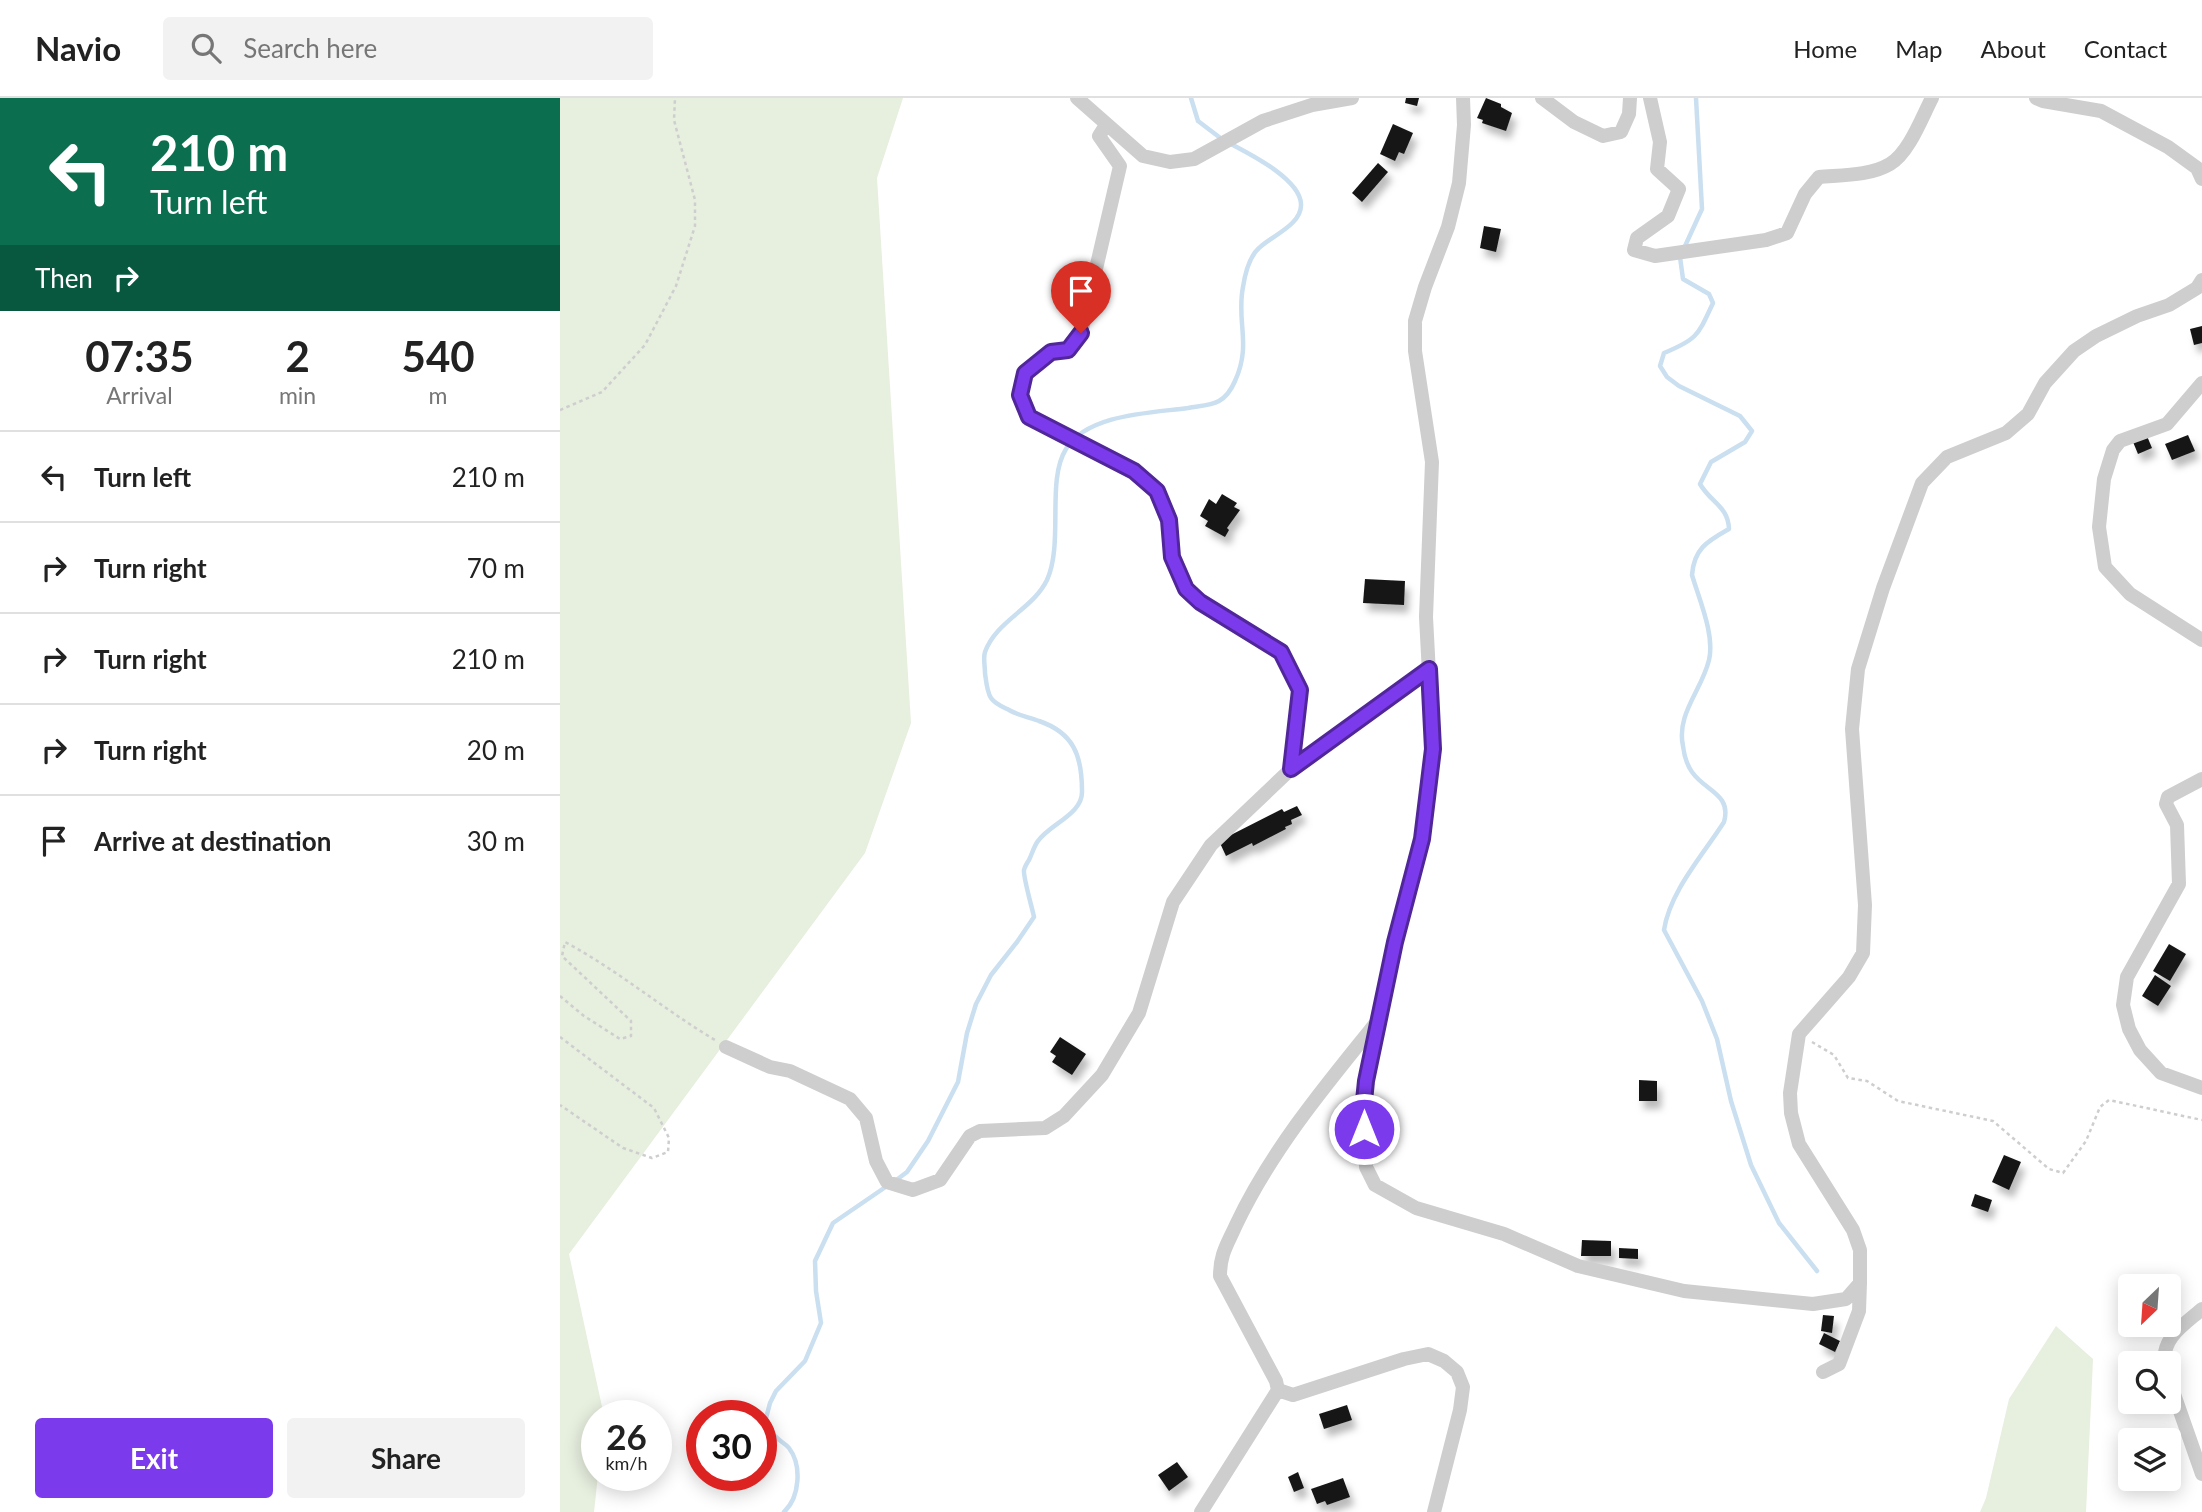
<!DOCTYPE html>
<style>
:root{--surface:#fff;--page:#f2f2f2;--text:#222;--muted:#767676;--line:#e0e0e0;--accent:#7c3aed}
body{margin:0;font-family:Lato,sans-serif;background:var(--page);color:var(--text);height:100vh;display:flex;flex-direction:column;font-size:26px;white-space:nowrap}
*{box-sizing:border-box;margin:0}
p{font-size:23px;color:var(--muted)}
.icon{flex:none;width:38px;height:38px;fill:none;stroke:currentColor;stroke-width:2;stroke-linecap:round;stroke-linejoin:round}
.map{position:relative;flex:1;overflow:hidden}
.panel{display:flex;flex-direction:column;background:var(--surface);width:560px}
.panel>*{flex:none}
.banner{background:#0b6e4f;color:#fff;overflow:hidden}
.needle{width:46px;rotate:205deg}
.buttons{position:absolute;left:1558px;top:1176px;display:grid;gap:14px}
.buttons a{display:grid;place-items:center;width:63px;height:63px;border-radius:7px;background:var(--surface);box-shadow:0 4px 18px #0003;font-size:35px}
.speed{position:absolute;left:21px;top:1302px;display:flex;gap:14px;font-size:35px;font-weight:700;text-align:center}
.speed>*{display:grid;place-content:center;width:91px;height:91px;border-radius:50%;background:var(--surface);box-shadow:0 4px 18px #0003;line-height:1}
.speed small{font-size:18px;font-weight:400}
.speed .limit{border:10px solid #d22;background:#fff;color:#111}
.pin{position:absolute;display:grid;place-items:center;width:60px;height:60px;color:#fff;margin:-72px -30px;border-radius:50% 50% 50% 0;rotate:-45deg;box-shadow:0 0 7px #0007}
.pin .icon{rotate:45deg}
.me{position:absolute;width:77px;margin:-38px;rotate:0deg;stroke-linejoin:round;filter:drop-shadow(0 0 5px #0008)}
.turn{display:flex;align-items:center;gap:24px;height:147px;padding:0 35px;font-size:32px}
.turn .icon{width:91px;height:91px;stroke-width:2.5}
.turn b{display:block;font-size:49px;line-height:60px}
.then{display:flex;align-items:center;height:66px;padding:0 35px;background:#0003;gap:14px;font-size:26px}
.eta{display:flex;justify-content:space-evenly;align-items:center;height:119px;text-align:center}
.eta b{font-size:42px;font-weight:700;line-height:49px}
.button{display:flex;gap:14px;margin-top:auto;padding:14px 35px}
.button a{flex:1;height:80px;border-radius:7px;background:var(--accent);color:#fff;font-size:28px;font-weight:700;line-height:80px;text-align:center}
.button a+a{background:var(--page);color:var(--text)}
ul{padding:0;list-style:none}
li{display:flex;align-items:center;gap:21px;height:91px;padding:0 35px;border-top:2px solid var(--line)}
li div{flex:1}
li b{display:block;font-size:26px}
li em{font-style:normal}
header{display:flex;align-items:center;gap:42px;box-sizing:border-box;height:98px;padding:0 35px;background:var(--surface);border-bottom:2px solid var(--line)}
header strong{font-size:33px}
nav{display:flex;gap:38px;margin-inline-start:auto;font-size:24px}
.search{width:490px;height:63px;background:var(--page);display:flex;align-items:center;gap:18px;box-sizing:border-box;padding:0 24px;border-radius:7px;color:var(--muted);font-size:26px}
main{display:flex;flex:1;min-height:0}
.map>svg:first-child{display:block}
.green{fill:#e7efdf}
.lines{fill:none;stroke-linecap:round;stroke-linejoin:round}
.stream{stroke:#cadff0;stroke-width:4.5}
.building{fill:#181818;filter:url(#shadow)}
.path{stroke:#cecece;stroke-width:2.5;stroke-dasharray:3.5 3.5;stroke-linecap:butt}
.minor{stroke:#cecece;stroke-width:14}
.route-casing{stroke:#51269a;stroke-width:18}
.route{stroke:#7c3aed;stroke-width:12}
</style>
<header>
<strong>Navio</strong>
<div class="search"><svg class="icon" aria-label="search" viewBox="0 0 24 24"><circle cx="10" cy="10" r="6"/><path d="M15 15l6 6"/></svg>Search here</div>
<nav><a>Home</a><a>Map</a><a>About</a><a>Contact</a></nav>
</header>
<main>
<section class="panel">
<div class="banner">
<div class="turn"><svg class="icon" aria-label="left" viewBox="0 0 24 24"><path d="M17 20v-9H6M10 6l-5 5 5 5"/></svg><div><b>210 m</b>Turn left</div></div>
<div class="then">Then<svg class="icon" aria-label="right" viewBox="0 0 24 24"><path d="M7 20v-9h11M14 6l5 5-5 5"/></svg></div>
</div>
<div class="eta">
<div><b>07:35</b><p>Arrival</p></div>
<div><b>2</b><p>min</p></div>
<div><b>540</b><p>m</p></div>
</div>
<ul>
<li><svg class="icon" aria-label="left" viewBox="0 0 24 24"><path d="M17 20v-9H6M10 6l-5 5 5 5"/></svg><div><b>Turn left</b></div><em>210 m</em></li>
<li><svg class="icon" aria-label="right" viewBox="0 0 24 24"><path d="M7 20v-9h11M14 6l5 5-5 5"/></svg><div><b>Turn right</b></div><em>70 m</em></li>
<li><svg class="icon" aria-label="right" viewBox="0 0 24 24"><path d="M7 20v-9h11M14 6l5 5-5 5"/></svg><div><b>Turn right</b></div><em>210 m</em></li>
<li><svg class="icon" aria-label="right" viewBox="0 0 24 24"><path d="M7 20v-9h11M14 6l5 5-5 5"/></svg><div><b>Turn right</b></div><em>20 m</em></li>
<li><svg class="icon" aria-label="arrive" viewBox="0 0 24 24"><path d="M6 21V4h12l-3 4 3 4H6"/></svg><div><b>Arrive at destination</b></div><em>30 m</em></li>
</ul>
<div class="button"><a>Exit</a><a>Share</a></div>
</section>
<div class="map">
<svg width="1642" height="1414" viewBox="0 0 1642 1414">
<defs>
<filter id="shadow"><feDropShadow dx="4.5" dy="8" stdDeviation="3.5" flood-color="#0004"/></filter>
</defs>
<rect width="100%" height="100%" fill="#fff"/>
<path class="green" d="M0,0h343l-26,80 34,545 -46,130 -296,401 35,162h-7v59h1l-4,37h-34z
M1496,1228l37,33 -7,153h-106l6,-14 23,-99z"/>
<g class="lines">
<path class="stream" d="M631,0l7,23 25,19
M1136,0l6,111 -22,48 3,22 26,15 4,9c-15,32 -15,36 -49,50l-4,13 7,11 12,9 61,30 12,15 -7,11 -34,20 -11,22c11,19 28,22 29,45 -21,12 -35,19 -37,46 7,24 23,60 17,85 -7,30 -33,54 -26,86 1,8 4,19 9,26 13,19 40,22 32,50 -21,33 -54,69 -60,108l38,71 15,38 14,62 20,64 28,58 38,48
M335,1083l12,-9 21,-31 30,-59 9,-49 9,-29 15,-29 26,-33 17,-25c-2,-10 -11,-40 -10,-47 1,-4 3,-7 5,-10 3,-6 5,-14 9,-19 12,-17 45,-27 44,-50 0,-35 -8,-58 -43,-70 -10,-4 -20,-5 -30,-11 -6,-3 -14,-6 -18,-12 -4,-6 -5,-17 -6,-25 0,-7 -2,-15 0,-21 11,-31 48,-43 62,-72 17,-38 -1,-99 19,-131 21,-35 85,-36 122,-41 9,-2 22,-2 31,-7 7,-4 13,-13 16,-20 17,-37 1,-59 8,-94 2,-13 6,-30 16,-39 12,-12 43,-23 42,-44 -1,-25 -51,-50 -70,-60
M224,1414c16,-15 18,-47 5,-64 -4,-5 -10,-7 -14,-12 -4,-4 -6,-9 -10,-14l5,-19 6,-12 29,-30 16,-38 -5,-32 -1,-30 18,-38 54,-37"/>
</g>
<path class="building" d="M846,0h13l-2,8 -12,-3z
M926,0l15,6v3l11,6 -6,18 -24,-8 1,-3 -6,-2z
M833,26l20,9 -9,21 -5,-2 -4,9 -15,-7z
M818,65l10,9 -26,30 -10,-9z
M924,128l17,3 -5,23 -16,-4z
M1642,228v17l-8,2 -4,-16z
M1628,337l7,16 -23,9 -7,-16z
M1587,338l5,12 -14,6 -5,-12z
M662,396l15,9 -3,4 6,3 -13,18 2,2 -4,7 -20,-11 3,-5 -8,-5 9,-17 7,5z
M805,481l40,2 -1,24 -41,-2z
M737,708l5,9 -11,5 1,4 -7,3 1,2 -33,17 -1,-3 -26,13 -7,-15 63,-32 2,3z
M1609,846l17,10 -16,27 -17,-10z
M1595,877l16,11 -13,20 -16,-10z
M500,939l26,17 -14,21 -20,-13 4,-6 -6,-4z
M1079,982l18,1v20h-18z
M1444,1057l17,7 -12,28 -17,-8z
M1415,1096l17,6 -4,12 -17,-6z
M1022,1142l29,1v15h-30z
M1059,1150l19,1v10l-19,-1z
M1263,1217l11,1 -2,17 -11,-2z
M1264,1235l16,8 -5,11 -16,-8z
M787,1307l5,15 -28,9 -5,-15z
M617,1364l11,15 -19,14 -11,-16z
M738,1374l6,16 -10,4 -6,-15z
M783,1380l7,19 -23,8 -2,-4 -8,3 -6,-15z"/>
<g class="lines">
<path class="path" d="M0,312l42,-18 43,-47 31,-59 19,-60v-26l-21,-80 1,-22
M0,898l24,20 36,23 11,-3v-15l-69,-65 3,-14c54,29 98,67 150,98
M0,939l94,71 15,30 -1,14 -16,6 -29,-10 -63,-43
M1252,944l22,13 14,23 19,3 31,20 95,20 56,48 14,4 23,-32 14,-34 9,-7 93,20"/>
<path class="minor" d="M517,0l66,58 27,6 24,-3 69,-38 49,-16 40,-7
M903,0l1,27 -5,58 -11,44 -23,60 -10,34v30l17,111 -6,155 7,132 -11,90 -27,103 -29,139 -3,30 3,56 9,18 41,23 88,26 74,32 106,25 129,13 33,-5 14,-16v-33l-7,-20 -54,-86 -8,-31 -1,-20 9,-59 50,-57 14,-24 2,-48 -13,-176 6,-60 25,-81 39,-105 25,-26 59,-24 22,-19 17,-31 29,-32 22,-15 41,-20 32,-11 28,-17 5,-8
M982,0l32,24 29,14 18,-4 8,-18 1,-16
M1090,0l10,44 -3,27 22,20 -11,27 -31,22 -3,12 21,6 111,-16 21,-7 18,-39 14,-17c23,-2 51,-1 71,-13 19,-11 32,-47 42,-66
M1476,0l7,3 58,10 67,36 29,21 5,11
M546,27l-7,11 21,30 -39,167 -13,17 -17,3 -26,20 -5,22 9,22 105,54 23,20 12,29 3,37 14,32 14,13 81,50 19,38 -9,79
M1642,285l-35,41 -47,17 -7,9 -9,29 -5,48 6,40 25,27 72,46
M1642,681l-34,18 -2,7 11,21 2,59 -52,93 -4,28 6,24 11,21 21,23 41,15
M166,949l44,20 20,4 60,28 16,19 10,43 11,21 26,8 27,-10 30,-44 10,-5 65,-3 19,-12 38,-41 37,-62 34,-111 38,-57 80,-76 137,-100
M1605,1265c-4,-25 20,-39 37,-54
M1263,1274l16,-8 20,-53 1,-28
M1608,1279l34,97
M718,1292l-2,-9 -56,-105c0,-22 7,-31 16,-51 35,-74 88,-138 140,-202
M718,1292l15,5 111,-36 24,-5 16,7 13,11 6,15 -3,23 -26,102
M641,1414l77,-122"/>
</g>
<g class="lines">
<g class="route-casing">
<path id="route" d="M521,235l-13,17 -17,2 -26,21 -5,22 9,22 105,54 23,20 12,29 3,37 14,32 14,13 81,50 19,38 -9,79 138,-100 4,80 -11,90 -27,103 -29,139 -3,30 1,18"/>
</g>
<use href="#route" class="route"/>
</g>
</svg>
<div class="buttons">
<a><svg class="needle" viewBox="-14 -14 28 28"><path d="M0-13l5 13h-10z" fill="#e53935"/><path d="M0 13l5-13h-10z" fill="#767676"/></svg></a>
<a><svg class="icon" aria-label="search" viewBox="0 0 24 24"><circle cx="10" cy="10" r="6"/><path d="M15 15l6 6"/></svg></a>
<a><svg class="icon" aria-label="layers" viewBox="0 0 24 24"><path d="M12 4l9 5-9 5-9-5zM3 14l9 5 9-5"/></svg></a>
</div>
<div class="speed"><div>26<small>km/h</small></div><div class="limit">30</div></div>
<div class="pin" style="left:521px;top:235px;background:#d93025"><svg class="icon" aria-label="arrive" viewBox="0 0 24 24"><path d="M6 21V4h12l-3 4 3 4H6"/></svg></div>
<svg class="me" style="left:804px;top:1031px" viewBox="-20 -20 40 40"><circle r="17" fill="#7c3aed" stroke="#fff" stroke-width="3"/><path d="M0-11L8 9 0 5-8 9z" fill="#fff"/></svg>
</div>
</main>
